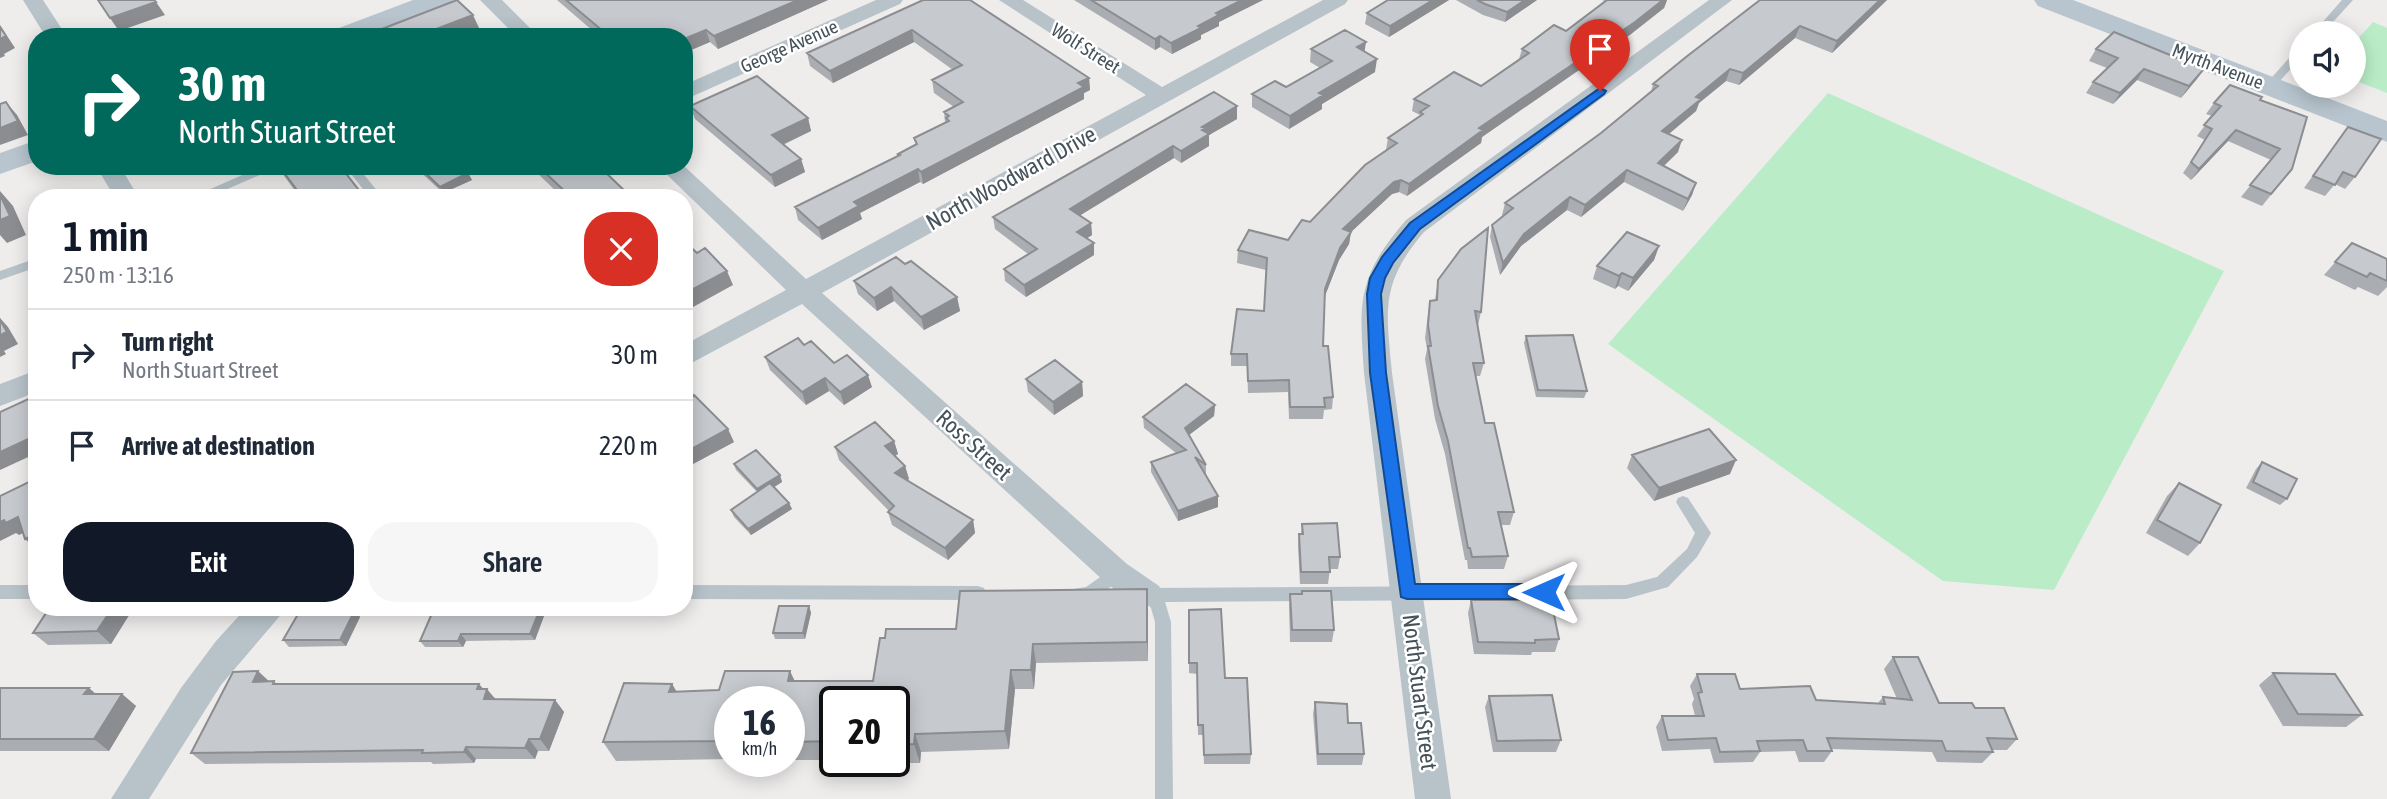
<!DOCTYPE html>
<meta charset="utf-8">
<style>
:root{--surface:#fff;--page:#f6f6f7;--text:#1f2937;--muted:#747a83;--line:#e0e1e3;--accent:#111827}
body{margin:0;font-family:"Asap Condensed",sans-serif;background:var(--page);color:var(--text);height:100vh;display:flex;flex-direction:column;font-size:26px;white-space:nowrap}
*{box-sizing:border-box;margin:0}
p{font-size:23px;color:var(--muted)}
.icon{flex:none;width:38px;height:38px;fill:none;stroke:currentColor;stroke-width:2;stroke-linecap:round;stroke-linejoin:round}
.map{position:relative;flex:1;overflow:hidden}
.panel{position:absolute;left:28px;top:189px;width:665px;height:427px;display:flex;flex-direction:column;background:var(--surface);border-radius:28px;box-shadow:0 4px 18px #0003}
.panel>*{flex:none}
.guide{position:absolute;left:28px;top:28px;width:665px;height:147px;border-radius:28px;box-shadow:0 4px 18px #0003;background:#00695c;color:#fff;overflow:hidden}
.controls{position:absolute;left:2289px;top:21px;display:grid;gap:14px}
.controls a{display:grid;place-items:center;width:77px;height:77px;border-radius:50%;background:var(--surface);box-shadow:0 4px 18px #0003;font-size:35px}
.speed{position:absolute;left:714px;top:686px;display:flex;gap:14px;font-size:35px;font-weight:700;text-align:center}
.speed>*{display:grid;place-content:center;width:91px;height:91px;border-radius:50%;background:var(--surface);box-shadow:0 4px 18px #0003;line-height:1}
.speed small{font-size:18px;font-weight:400}
.speed .limit{border:4px solid #111;border-radius:10px;background:#fff;color:#111}
.pin{position:absolute;display:grid;place-items:center;width:60px;height:60px;color:#fff;margin:-72px -30px;border-radius:50% 50% 50% 0;rotate:-45deg;box-shadow:0 0 7px #0007}
.pin .icon{rotate:45deg}
.me{position:absolute;width:77px;margin:-38px;rotate:270deg;stroke-linejoin:round;filter:drop-shadow(0 0 5px #0008)}
.turn{display:flex;align-items:center;gap:24px;height:147px;padding:0 35px;font-size:32px}
.turn .icon{width:91px;height:91px;stroke-width:2.5}
.turn b{display:block;font-size:49px;line-height:60px}
.round{display:grid;place-items:center;flex:none;width:74px;height:74px;border-radius:28px;background:var(--page)}
.summary{display:flex;align-items:center;justify-content:space-between;height:119px;padding:0 35px}
h1{font-size:42px;font-weight:600;line-height:52px;color:var(--accent)}
.button{display:flex;gap:14px;margin-top:auto;padding:14px 35px}
.button a{flex:1;height:80px;border-radius:28px;background:var(--accent);color:#fff;font-size:28px;font-weight:600;line-height:80px;text-align:center}
.button a+a{background:var(--page);color:var(--text)}
ul{padding:0;list-style:none}
li{display:flex;align-items:center;gap:21px;height:91px;padding:0 35px;border-top:2px solid var(--line)}
li div{flex:1}
li b{display:block;font-size:26px}
li em{font-style:normal}
.map>svg:first-child{display:block}
.green{fill:#baedc7}
.lines{fill:none;stroke-linecap:round;stroke-linejoin:round}
.lane{fill:#b7c3c9;fill-rule:evenodd}
.street{fill:#b7c3c9;fill-rule:evenodd}
.secondary{fill:#b8c5ce;fill-rule:evenodd}
.wall{fill:#aaaeb2}
.shaded-wall{fill:#8b8d91}
.building{fill:#c6cacf;stroke:#8b8d91;stroke-width:2}
.route{fill:#1a73e8;stroke:#114b97;stroke-width:2}
.labels{text-anchor:middle;stroke-width:5;stroke-linejoin:round;paint-order:stroke}
.far-street-label{font-size:19px;fill:#455259;stroke:#fff}
.street-label{font-size:23px;fill:#455259;stroke:#fff}
</style>
<div class="map">
<svg width="2387" height="799" viewBox="0 0 2387 799">
<rect width="100%" height="100%" fill="#efecec"/>
<path class="green" d="M2373,22l14,6v65l-33,-13v-37z
M1828,93l396,178 -170,319 -111,-9 -335,-237z"/>
<g class="lines">
<path class="lane" d="M2342,0h11l-30,33h-10z
M2301,48v9l-28,32h-8v-4l32,-36z
M263,166h17l-73,32h-17z
M345,166h12l26,32h-13z
M37,258v9l-37,13v-9z
M1683,496l5,2 23,35 -14,24 -29,30 -42,12 -461,3 6,20 2,177h-18v-177l-4,-14 -11,-13 2,-5 6,-2 478,-3 31,-8 30,-28 8,-16 -19,-31 2,-4z
M1116,566l6,2 2,5 -2,5c-15,11 -29,27 -49,21l-2,-5 2,-5 13,-2z
M0,585h37v14h-37z
M684,585l294,1 6,2 2,5 -2,5 -6,2 -294,-1z"/>
<path class="street" d="M23,0h20l24,37h-21z
M480,0h22l37,37h-22z
M876,0h27l-3,4 -216,96v-15z
M999,0h24l139,87 161,-87h25l-3,4 -523,289 305,271 32,22 5,9 -5,9c-21,8 -37,-10 -54,-22l-303,-278 -118,63v-22l102,-55 -128,-124h26l122,113 340,-184z
M1709,0h23l-308,232c-44,52 -38,77 -32,141l59,426h-36l-51,-426c-5,-72 -7,-96 42,-153z
M96,166h24l19,32h-24z
M37,370v22l-37,14v-22z
M247,607h37l-5,10 -58,68 -72,114h-38l70,-111 35,-47z"/>
<path class="secondary" d="M413,0h40l-4,6 -81,31h-41l4,-6z
M2034,0h39l314,121v21l-349,-136z
M37,140v21l-37,13v-21z"/>
</g>
<path class="wall" d="M557,0h271l-110,49 -8,-7 -26,11v-16h-84z
M923,0l166,78 1,12 -6,3v6l-161,85 -3,-2 -60,31 2,6 -40,21 -24,-20 -3,-13 104,-51 -1,-2 18,-9 -2,-7 31,-16 -1,-10 10,-5 -20,-14 -2,-13 21,-10 -39,-28 -81,41 -23,-17 -3,-13z
M1074,0h189l-44,22v4l-18,9v4l-29,15 -12,-7 -5,3z
M1388,0h61l-60,37 -24,-13 2,-11z
M1456,0h81l-32,22 -22,-7z
M1602,0h65l-3,8 -33,26 -149,103 -1,6 -74,53 -8,-4 -7,2 -41,38 -2,12 -10,16 -15,38 -1,48 10,51 -1,12 -8,1 -1,9h-34l-1,-27 -40,1 -1,-27h-16v-12l33,-43 2,-41 -29,-7 1,-13 50,-10 22,-18 76,-72 2,-12 31,-22 1,-1 -8,-4 2,-12 67,-13 38,-27 3,-10 44,-18 39,-30z
M1760,0h127l-55,53 -37,-15 -56,47 -13,-4 -27,22 -3,8 -27,23 9,18 -14,14 32,17 -4,12 -9,16 -59,-29 -43,35 -14,-7 -46,36 -21,29 -10,-38 2,-12 11,-9 -1,-1 3,-12 96,-70 50,-41 2,-8z
M1311,49l54,3 10,20 -53,32v5l-33,20 -37,-22v-13l34,-7 34,-19 -10,-6z
M2096,49l108,20 -8,11 -15,18 -44,-18 -24,24 -27,-11 7,-11 14,-14 -18,-7z
M2260,100l32,69 -30,37 -21,-9 30,-37 -43,-19 -37,39 -8,-7 22,-33 -8,-4 15,-20 -6,-2 8,-11z
M690,106l118,12 3,13 -28,14 18,14 4,13 -30,15 -80,-68z
M1237,106v13l-28,16v11l-28,17 -7,-5 -94,57 11,8 1,12 -5,3 7,5v12l-68,42 -21,-16 -1,-12 24,-15 -33,-25 -2,-12z
M2348,127l7,50 -10,12 -10,-5 -10,12 -21,-8z
M277,166h63l25,32h-65z
M414,166h47l7,7 4,7 -29,13z
M530,166h69l33,32h-69z
M2352,243l35,16v28l-9,9 -20,-9 -3,3 -31,-15z
M1659,246l-5,14 -26,31 -10,-5 -3,3 -22,-10 4,-13z
M905,264l52,33 3,14 -36,19 -30,-29 -17,10 -19,-17 -4,-13z
M1438,280l43,32 -3,13h-1l7,38 -4,13h-4l9,47 29,89 -4,13h-9l7,31 -4,13h-36l-1,-9h-2l-20,-106 -10,-35 -10,-60 2,-10 -2,-11 3,-24 2,-13 5,-1z
M1526,336l61,55 -3,7 -48,-1 -12,-54z
M804,345l30,18 38,24 -28,18 -15,-14 -23,14 -36,-35 -5,-13z
M1026,379l56,3 1,14 -29,19 -26,-23z
M684,401l50,41 -41,22 -9,-10z
M1215,405l-1,11 -25,19 17,30v9l12,33 -40,14 -27,-49v-10l25,-9 -32,-25 -1,-11z
M894,441l4,13 -4,2 11,10 4,13 -2,1 66,40 2,13 -27,27 -56,-35 -4,-13 1,-1 -50,-51 -4,-13z
M1632,455l98,19 -76,27 -27,-33z
M2262,462l25,37 -7,6 -34,-17 10,-19z
M734,464l46,11 2,7 -8,5 15,16 3,6 -41,26 -17,-18 -3,-7 26,-18 -21,-22z
M2179,483l21,60 -12,13 -42,-23 21,-37z
M1302,524l38,33 -2,12h-8l-2,15h-28l-2,-38 1,-12h2z
M1147,589l1,72 -112,2 -2,26h-19l-6,60 -88,3 -1,11h-47v-2h21v-59h-59v58h-46v-58h-59v57l-114,2 -13,-19 69,-58 5,8 42,-2 75,-9h79l83,-52z
M1290,594l44,36 -2,12h-42l-1,-36z
M1471,600l88,39 -4,13h-23l-1,3 -57,-1 -6,-41z
M809,606l2,7 -6,26h-30l-2,-6z
M547,608l-12,32 -69,1 -3,6h-38l-5,-6 83,-30z
M129,610l2,2 -20,32 -63,1 -15,-12z
M355,610l5,7 -14,29 -57,1 -6,-7z
M1189,610l36,68 26,76 -1,10h-46l-1,-29h-5l-1,-61 -8,-1z
M1893,657l46,46 36,5 42,31 -10,11h-15l1,2 -11,11 -45,-1 -5,-10 -101,-3 1,2 -8,11h-25l-4,-11 -35,1 -7,10 -39,1 -4,-14 -48,2 -6,-24 6,-11h33l-3,-12 2,-5 -4,-13 7,-12 43,15 76,11 62,3 5,-6 14,2 -13,-30z
M2273,673l89,42 -16,12 -63,-1 -24,-41z
M274,681l3,3 206,5 13,10 59,1 9,12 -15,39h-11l-3,8h-59l-2,4 -41,1 -2,-2 -226,2 -14,-11 78,-71z
M0,688l97,6h25l14,12 -27,45h-109z
M1489,696l72,44 -5,12h-63l-8,-45z
M1315,702l33,21 16,31 -2,11h-45l-4,-51z
M740,761h43v4h-41z"/>
<path class="shaded-wall" d="M798,0h30l-110,49 -4,-13z
M1242,0h21l-44,22v4l-18,9v4l-29,15 -1,-11 45,-30z
M1433,0h16l-60,37 1,-11z
M1525,0h12l-32,22 2,-10z
M1660,0h7l-3,8 -33,26 -149,103 -1,6 -74,53 2,-12 70,-56z
M1880,0h7l-55,53 5,-12z
M156,2l9,13 -46,16 -9,-13z
M473,15l7,15 -19,7h-25l-1,-2 1,-6z
M0,25l15,23 -11,6 1,2 -5,2z
M1800,26l-5,12 -56,47 4,-12z
M706,30l4,12 -26,11v-14z
M912,30l2,12 -81,41 -3,-12z
M1160,36v11l-5,3v-11z
M1366,42l-2,13 -7,-8z
M1377,59l-2,13 -53,32v5l-33,20 1,-13 29,-23z
M1730,69l-4,12 -27,22 -3,8 -38,32 4,-12 34,-34z
M2144,69l-7,11 -24,24 7,-11z
M2204,69l-8,11 -15,18 8,-12z
M1089,78l1,12 -6,3v6l-161,85 -2,-12z
M6,102l11,13 11,20 -28,10v-17z
M1237,106v13l-28,16v11l-28,17v-12l21,-24z
M808,118l3,13 -36,17 -3,-13z
M2236,130l-8,11 -37,39 8,-11z
M1682,140l-4,12 -24,23 4,-12z
M1173,146l1,12 -103,63 -1,-12z
M801,159l4,13 -30,15 -4,-12z
M143,166h15l-12,5z
M918,169l2,13 -60,31 2,6 -40,21 -4,-12 36,-26z
M1627,170l-3,12 -43,35 4,-12z
M468,173l4,7 -29,13 -3,-6z
M1401,180l-2,12 -7,2 -41,38 -2,12 -10,16 -16,41 2,-12 18,-60 51,-47z
M1696,183l-4,12 -9,16 5,-12z
M0,191l13,15 13,29 -19,8 -7,-8z
M1570,197l-3,13 -46,36 -21,29 3,-12 21,-29z
M1091,223l1,12 -14,9 -1,-12z
M1094,243v12l-68,42 -2,-12z
M1659,246l-5,14 -26,31 5,-13z
M727,271l6,14 -49,27v-18z
M1622,273l-4,13 -3,3 4,-13z
M891,287l3,14 -17,10 -3,-13z
M957,297l3,14 -36,19 -3,-13z
M0,318l8,9 10,17 -14,7 2,3 -6,3z
M868,375l4,12 -28,18 -4,-13z
M825,378l4,13 -23,14 -4,-13z
M1082,382l1,14 -29,19 -1,-13z
M1215,405l-1,11 -29,22v-10z
M728,429l6,13 -41,22 -5,-13z
M37,435v18l-37,17v-18z
M894,441l4,13 -9,6 -4,-14z
M1736,460l-6,14 -76,27 5,-13z
M905,466l4,13 -11,7 -3,-13z
M780,475l2,7 -22,14 -3,-7z
M1218,496v11l-40,14v-10z
M789,503l3,6 -41,26 -3,-6z
M18,517l13,12 -12,6 -3,-2 -16,8v-19z
M973,520l2,13 -27,27 -3,-12z
M37,533v17l-12,-11z
M1147,589l1,20v52l-1,-19z
M809,606l2,7 -6,26 -2,-6z
M113,607h17l-1,3 2,2 -20,32 -14,-13z
M541,607l6,1 -12,32 -5,-6z
M355,610l5,7 -14,29 -6,-6z
M461,634l5,7 -3,6 -5,-6z
M1033,644l3,19 -2,26 -3,-19z
M1011,670l4,19 -6,60 -4,-18z
M258,671l13,12 -18,-1z
M790,671l9,19 -11,-9z
M479,684l7,8 1,-3 10,12 -4,10 -16,-22z
M672,684l11,19 -14,-11z
M89,688l14,12 -19,-6z
M122,694l14,12 -27,45 -15,-12z
M555,700l9,12 -15,39 -9,-12z
M915,734l6,18 -1,11 -6,-19z
M529,739l9,12 -3,8 -10,-11z
M466,747l10,12 -2,4 -10,-11z"/>
<path class="building" d="M98,0h56l2,2 -46,16z
M457,0l16,15 -37,14 2,5 -3,1 2,2h-76z
M566,0h232l-84,36 -8,-6 -22,9v-2h-74z
M923,0h47l119,78 -11,5 6,4 -163,85 -3,-3 -64,33 5,4 -41,22 -23,-21 105,-52 -2,-1 19,-10 -3,-6 35,-17 -3,-3 3,-2 -5,-4 19,-10 -31,-22 30,-15 -50,-35 -82,41 -23,-18z
M1091,0h151l-26,13 3,2 -21,11 3,2 -30,15 -11,-7 -5,3z
M1388,0h45l-43,26 -23,-13z
M1477,0h48l-18,12 -22,-8z
M1607,0h56l-28,22 -156,106 4,2 -74,54 -8,-4 -7,2 -51,47 8,3 -11,16 -15,41 -2,57h5l5,51 -9,1 1,9h-35l-1,-27 -41,1 -1,-27h-16l6,-45 27,2 3,-53 -29,-8 11,-20 39,10 14,-20 8,2 55,-57 32,-22 -9,-5 35,-24 -3,-2 9,-6 -15,-7 40,-27 27,14 48,-33 -7,-4 32,-24 12,6z
M1760,0h120l-43,41 -37,-15 -57,47 -13,-4 -34,28 5,2 -39,32 20,9 -24,23 38,20 -8,16 -61,-29 -42,35 -15,-8 -46,37 -21,29 -11,-38 21,-17 -8,-5 96,-70 57,-47 -5,-2 33,-27z
M0,27l6,9 -6,3z
M1345,30l21,12 -9,5 20,12 -58,34 4,2 -33,21 -38,-22 23,-13 11,6 46,-26 -21,-12z
M2114,32l90,37 -15,17 -45,-17 -24,24 -27,-11 25,-24 -22,-9z
M757,76l51,42 -36,17 29,24 -30,16 -81,-69z
M2230,85l32,12 -2,3 47,17 -15,52 -21,25 -21,-9 30,-36 -44,-19 -37,39 -8,-7 21,-33 -8,-4 17,-19 -7,-3z
M1214,92l23,14 -35,21 3,1 -3,2 7,4 -28,17 -8,-5 -103,63 21,14 -14,9 17,11 -70,42 -20,-16 33,-20 -44,-32z
M6,102l12,19 -18,7v-24z
M2348,127l33,12 -26,38 -12,-5 -8,13 -22,-9z
M279,166h61l25,32h-62z
M418,166h43l7,7 -28,14z
M538,166h61l33,32h-60z
M0,195l10,21 -10,4z
M1488,228l-7,84 -6,-1 9,52h-11l12,60h9l20,89h-16l10,44 -36,1 -2,-9h-2l-20,-107 -10,-35 -10,-60h3l-3,-21 2,-24 7,-1 1,-20 23,-31z
M1627,232l32,14 -26,32 -11,-5 -3,3 -22,-10z
M684,241l13,12 8,-5 22,23 -43,23z
M2352,243l35,16v22l-17,-8 -3,4 -32,-15z
M896,257l9,7 6,-3 46,36 -36,20 -30,-30 -17,11 -20,-17z
M0,320l7,12 -7,3z
M1573,335l14,56 -49,-1 -12,-54z
M798,338l6,7 7,-4 23,22 13,-8 21,20 -28,17 -15,-14 -23,14 -37,-35z
M1055,360l27,22 -29,20 -27,-23z
M1186,384l29,21 -30,23 21,37 -11,-8 23,39 -40,15 -27,-49 35,-12 -43,-33z
M37,395v40l-37,17v-40z
M694,395l34,34 -40,22 -4,-4v-46z
M875,422l19,19 -9,5 20,20 -10,7 78,47 -28,28 -57,-36 6,-6 -59,-59z
M1709,429l27,31 -77,28 -27,-33z
M756,450l24,25 -23,14 -23,-25z
M2262,462l35,17 -10,20 -34,-17z
M37,478v55l-12,6 -7,-22 -12,6 -2,-3 -4,2v-26z
M770,483l19,20 -41,26 -17,-19z
M2179,483l42,22 -21,38 -43,-23z
M1337,523l3,34h-11l1,15h-29l-2,-38h4l-1,-10z
M1147,589v53l-114,2 -2,26h-20l-6,61 -90,3 -1,10 -20,1v-43h-59v39l-46,1v-40h-59v39l-127,1 21,-59 48,1 -3,8 50,-2 6,-19h65l-2,10h85l7,-43h5l1,-9h70l4,-38z
M1302,591h29l3,39h-42l-2,-36h12z
M1471,600h80l8,39 -24,1v3l-57,-1z
M779,606h30l-6,27h-30z
M50,607h63l-16,24 -64,2z
M505,607h36l-11,27h-69l-3,7h-38l13,-30h70z
M301,609l54,1 -15,30h-57z
M1221,609l4,69h22l4,76 -47,1 -1,-30h-5l-1,-62h-8v-53z
M1893,657h25l21,46h33l3,5h29l13,31 -30,-1 6,14 -47,-1 -4,-10 -115,-3 5,13h-25l-4,-11 -46,1 3,10 -40,1 -4,-14 -48,2 -6,-24h42l-6,-23 4,-1 -5,-18h38l5,15 70,-3 6,14 69,4 -2,-7 29,3z
M258,671l-5,11 21,-1 -1,3h206l-2,5h10l-3,10 71,1 -15,39h-11l-4,9 -59,-1 -2,5 -42,1 1,-3 -232,3 42,-81z
M2273,673l62,1 27,41 -64,-1z
M0,688h89l-5,6h38l-28,45h-94z
M1552,695l9,45 -64,1 -8,-45z
M1315,702l32,2 1,19h13l3,31h-46z"/>
<path class="route" d="M1600,88l6,3 -2,3 -184,135 -27,34 -8,15 -4,16 5,79 29,211h129l6,2 3,6 -3,5 -6,2h-137l-6,-2 -31,-224 -3,-79 3,-16 12,-21 28,-34z"/>
<g class="labels">
<g class="far-street-label">
<text transform="translate(789 46) rotate(-24)" y="7">George Avenue</text>
<text transform="translate(1086 48) rotate(32)" y="7">Wolf Street</text>
<text transform="translate(2218 66) rotate(21)" y="7">Myrth Avenue</text>
</g>
<g class="street-label">
<text transform="translate(1011 178) rotate(-29)" y="8">North Woodward Drive</text>
<text transform="translate(974 445) rotate(42)" y="8">Ross Street</text>
<text transform="translate(1420 692) rotate(83)" y="8">North Stuart Street</text>
</g>
</g>
</svg>
<div class="controls">
<a><svg class="icon" aria-label="sound" viewBox="0 0 24 24"><path d="M4 9h4l5-4v14l-5-4H4zM17 9q2 3 0 6"/></svg></a>
</div>
<div class="speed"><div>16<small>km/h</small></div><div class="limit">20</div></div>
<div class="pin" style="left:1600px;top:91px;background:#d93025"><svg class="icon" aria-label="arrive" viewBox="0 0 24 24"><path d="M6 21V4h12l-3 4 3 4H6"/></svg></div>
<svg class="me" style="left:1544px;top:592px" viewBox="-20 -20 40 40"><path d="M0-17L14 15 0 8-14 15z" fill="#1a73e8" stroke="#fff" stroke-width="4"/></svg>
<div class="guide">
<div class="turn"><svg class="icon" aria-label="right" viewBox="0 0 24 24"><path d="M7 20v-9h11M14 6l5 5-5 5"/></svg><div><b>30 m</b>North Stuart Street</div></div>
</div>
<section class="panel">
<div class="summary"><div><h1>1 min</h1><p>250 m · 13:16</p></div><a class="round" style="background:#d93025;color:#fff"><svg class="icon" aria-label="close" viewBox="0 0 24 24"><path d="M6 6l12 12M18 6L6 18"/></svg></a></div>
<ul>
<li><svg class="icon" aria-label="right" viewBox="0 0 24 24"><path d="M7 20v-9h11M14 6l5 5-5 5"/></svg><div><b>Turn right</b><p>North Stuart Street</p></div><em>30 m</em></li>
<li><svg class="icon" aria-label="arrive" viewBox="0 0 24 24"><path d="M6 21V4h12l-3 4 3 4H6"/></svg><div><b>Arrive at destination</b></div><em>220 m</em></li>
</ul>
<div class="button"><a>Exit</a><a>Share</a></div>
</section>
</div>
